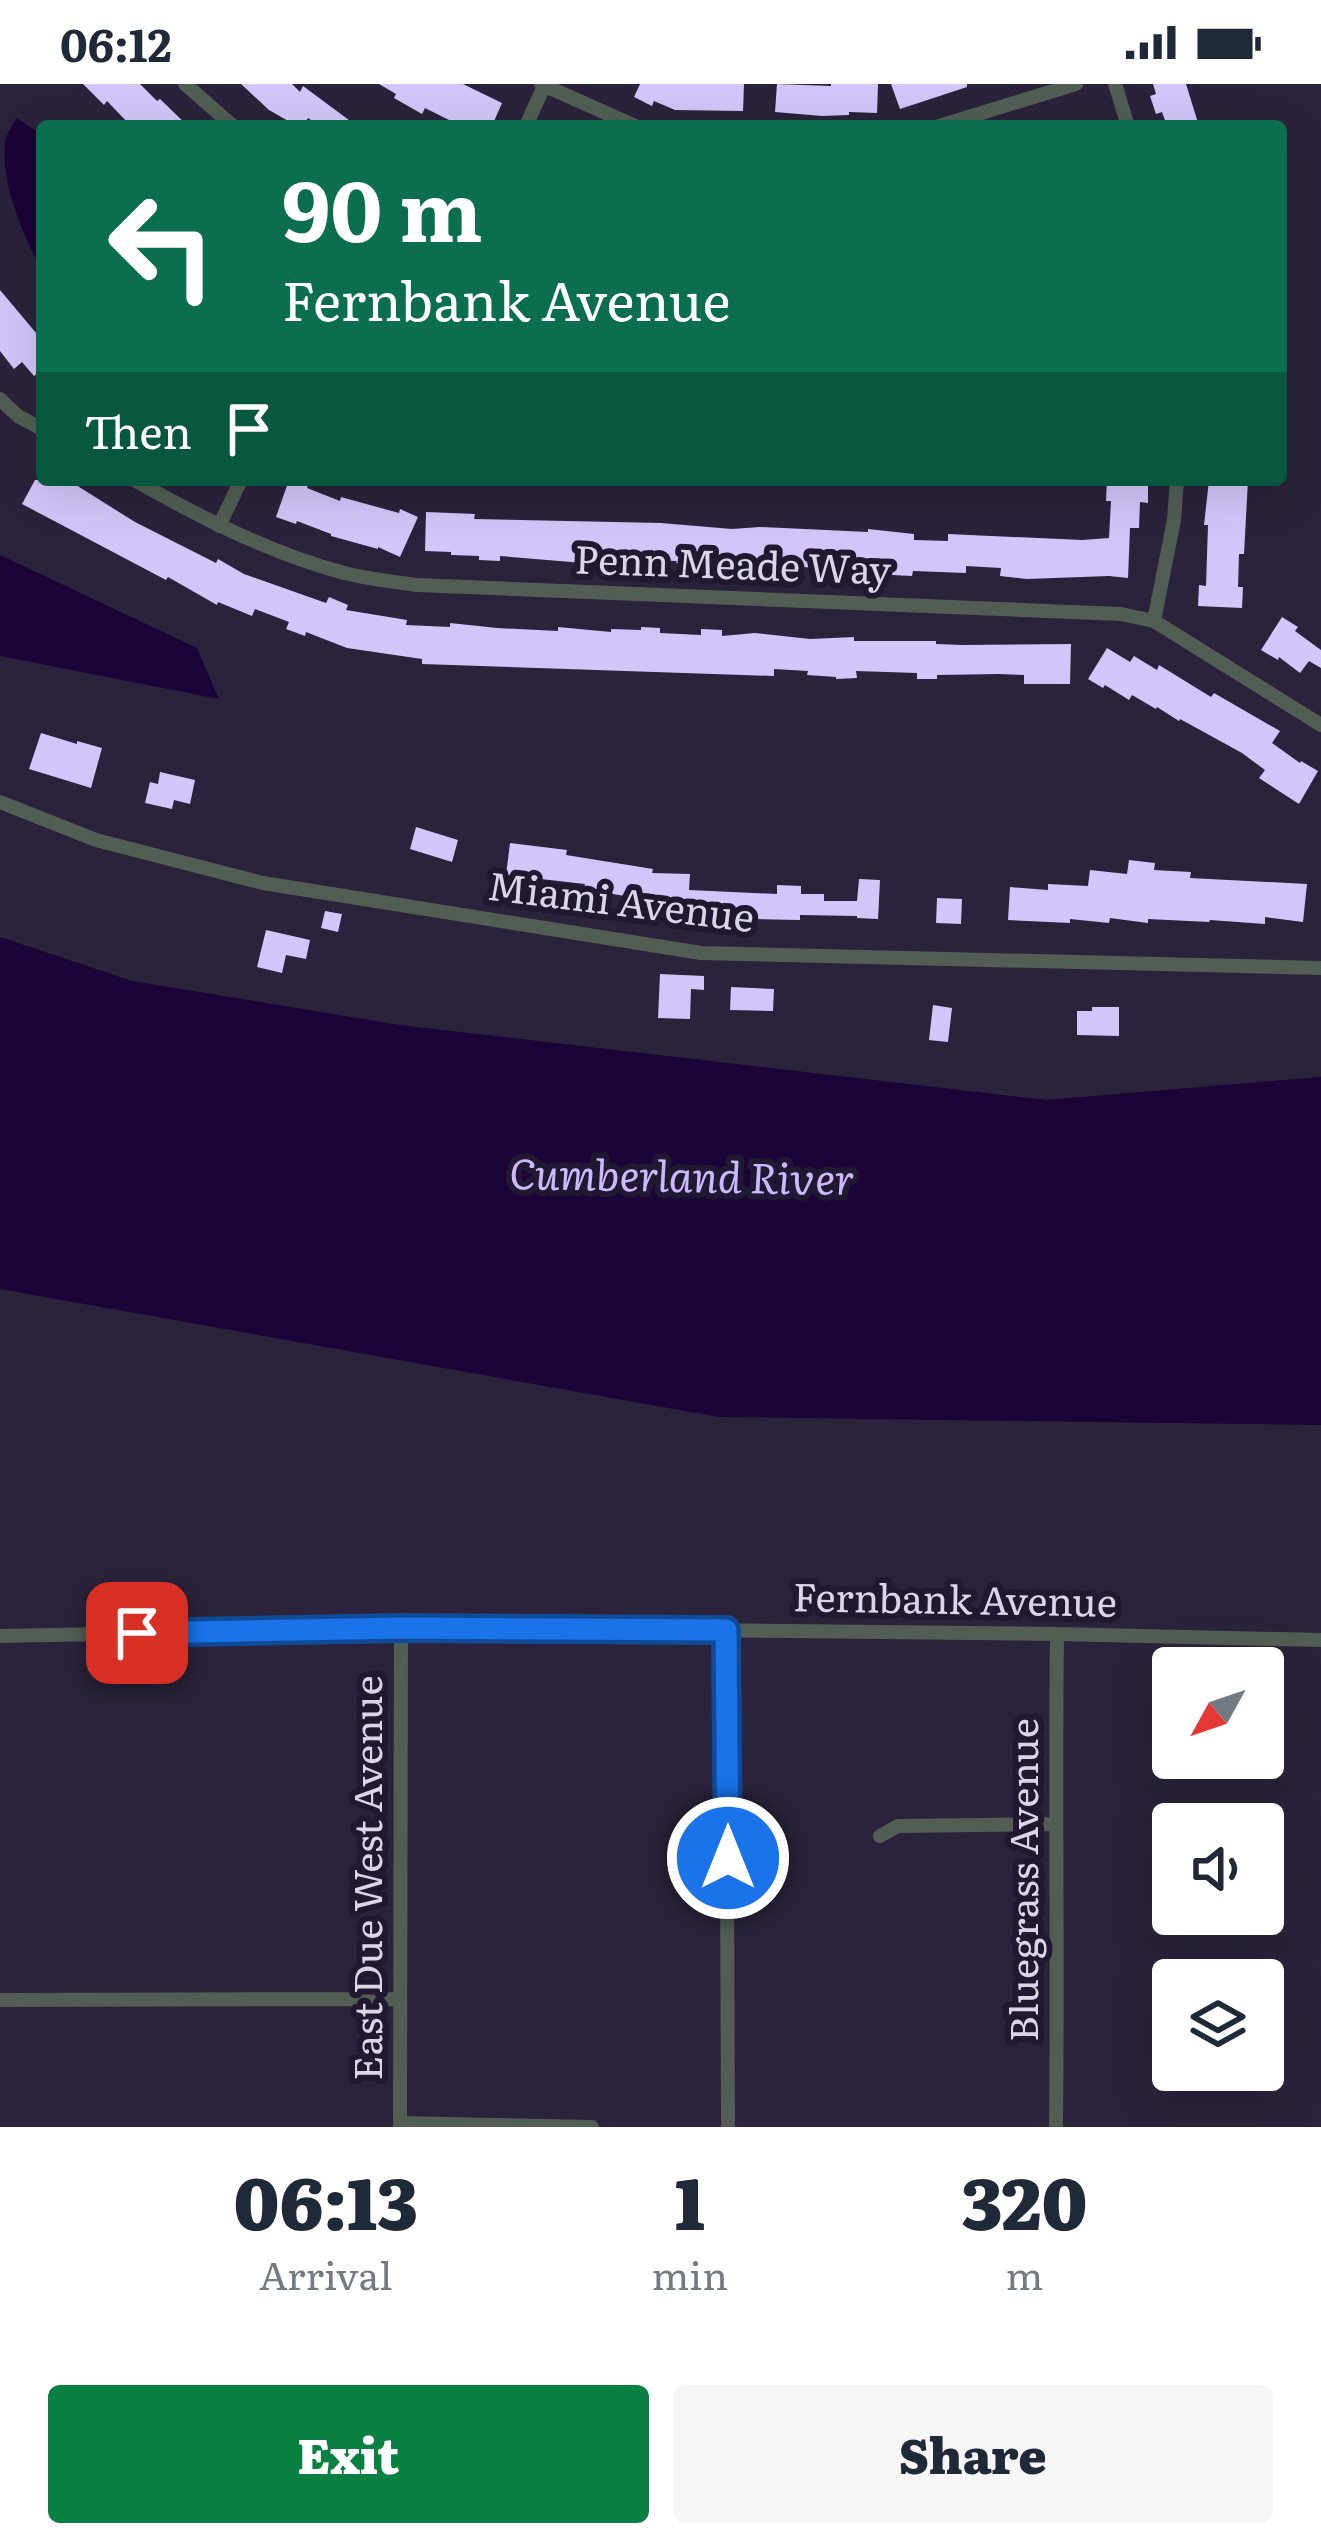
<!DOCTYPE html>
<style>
:root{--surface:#fff;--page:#f6f6f7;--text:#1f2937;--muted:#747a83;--accent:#0b8043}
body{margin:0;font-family:Literata,serif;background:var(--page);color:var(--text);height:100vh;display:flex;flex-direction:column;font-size:45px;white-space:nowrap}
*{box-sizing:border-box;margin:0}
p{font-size:39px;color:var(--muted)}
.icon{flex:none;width:66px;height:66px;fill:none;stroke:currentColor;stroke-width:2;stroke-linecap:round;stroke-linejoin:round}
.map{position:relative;height:2043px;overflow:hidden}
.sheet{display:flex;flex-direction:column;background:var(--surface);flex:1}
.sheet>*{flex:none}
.banner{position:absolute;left:36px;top:36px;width:1251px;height:366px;border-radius:12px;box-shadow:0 12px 48px #0002;background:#0b6e4f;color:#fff;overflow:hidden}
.needle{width:78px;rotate:230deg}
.controls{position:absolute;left:1152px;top:1563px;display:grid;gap:24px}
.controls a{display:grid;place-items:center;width:132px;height:132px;border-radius:12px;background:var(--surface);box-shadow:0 12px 48px #0002;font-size:60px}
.pin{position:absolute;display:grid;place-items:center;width:102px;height:102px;color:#fff;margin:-51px;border-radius:24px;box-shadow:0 6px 18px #0006}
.me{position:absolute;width:132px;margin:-66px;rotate:0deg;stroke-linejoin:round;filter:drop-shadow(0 0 9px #0008)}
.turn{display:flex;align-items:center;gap:42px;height:252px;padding:0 48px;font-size:54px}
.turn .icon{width:156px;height:156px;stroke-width:2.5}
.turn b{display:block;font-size:84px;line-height:102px}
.then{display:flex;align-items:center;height:114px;padding:0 48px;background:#0003;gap:24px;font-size:45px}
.eta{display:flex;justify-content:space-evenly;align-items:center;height:204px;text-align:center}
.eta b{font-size:72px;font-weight:800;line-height:84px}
.cta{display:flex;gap:24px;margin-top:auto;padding:24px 48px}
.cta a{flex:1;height:138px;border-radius:12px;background:var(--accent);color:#fff;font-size:48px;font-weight:800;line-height:138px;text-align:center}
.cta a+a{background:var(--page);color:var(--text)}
.status{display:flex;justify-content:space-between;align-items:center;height:84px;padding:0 60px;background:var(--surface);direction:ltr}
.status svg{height:33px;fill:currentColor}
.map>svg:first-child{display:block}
.water{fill:#1b0437}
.building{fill:#d3c5f9}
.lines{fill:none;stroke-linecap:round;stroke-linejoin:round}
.street{stroke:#525e54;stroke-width:14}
.route-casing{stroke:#114b97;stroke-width:30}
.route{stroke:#1a73e8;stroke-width:21}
.labels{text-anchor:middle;stroke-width:12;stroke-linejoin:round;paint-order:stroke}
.street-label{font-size:39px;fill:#dbd6e7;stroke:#211931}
.water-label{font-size:42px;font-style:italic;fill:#cdb8fd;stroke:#211931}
</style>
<div class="status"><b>06:12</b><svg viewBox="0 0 49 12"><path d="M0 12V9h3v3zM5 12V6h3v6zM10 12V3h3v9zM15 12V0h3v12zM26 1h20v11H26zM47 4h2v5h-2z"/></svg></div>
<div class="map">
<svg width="1321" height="2043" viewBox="0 0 1321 2043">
<rect width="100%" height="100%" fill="#2a233b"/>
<path class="water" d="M17,34l25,17v136c-19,-37 -41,-85 -37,-128 1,-9 7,-17 12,-25z
M0,471l197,93 22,51 -219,-43z
M0,853l132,44 268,44 646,75 275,-23v348l-602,-8 -719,-128z"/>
<path class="building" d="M83,0h57l17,17 3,-2 28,27h-57l-24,-25 -3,4z
M241,0h51l8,8 3,-6 54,40h-37l-12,-8 -5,8h-6l-28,-16z
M379,0h84l39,19 -10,23h-31l-36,-18 -3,6 -28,-16 2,-4z
M640,0h104l-1,27 -68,-1 -21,-9 -2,5 -18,-9z
M777,0l54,2v-2h47l-1,29 -28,-1v3l-27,1 -47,-4z
M891,0h76v3l-67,22z
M1153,0h33l13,42h-32l-5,-14 -6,2 -6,-18 6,-2z
M0,206l42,50v30l-8,6 -12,-14 -8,7 -14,-18z
M35,396h33l67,42 81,41 2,-4 26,15 82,29 3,-6 19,8 -2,5 61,10 -1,5 44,2v-4l47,5 61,3v-4l53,5v-3l30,1v-3l19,1v5l41,2v-6l21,1v6l33,-3 55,6 44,-2v4h82v3l26,1 109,-1 -1,40h-46v-9l-25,-1 -62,1v4h-20v-6l-61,-2 1,7 -21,1v-2l-29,-2 1,-4 -34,-2v7l-352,-12v-5l-75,-11 -41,-16 -1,4 -19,-7 3,-7 -34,-13 -3,7 -34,-14 -1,3 -49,-28 -2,3 -144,-76z
M289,396l19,5 -1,3 33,13 1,-4 58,16 1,-4 18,8 -18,40 -22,-10v2l-47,-13v-2l-34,-13 -1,3 -20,-7z
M1107,396l41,2v21l-8,-1 -1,26h-9l-2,50 -19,-2 -82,3 -27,-3 1,-8 -35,-2v7l-53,-2 -1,5 -20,-1v-4l-33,-4 -1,7 -20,-1v-4l-88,-5v2h-36l-38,-3 1,-2 -70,-1v5l-107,-9v5l-21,-1v-4l-28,-1v-3l-26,-1 1,-39 49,2 -1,5 187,4 71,6 28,-2 108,5v-3l46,5v6l34,1v-7l134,6 27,-2 2,-37h-5z
M1209,396h39l-4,74h-5l-1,33h5l-1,21 -44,-2 1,-21 7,1 2,-61h-4z
M1282,533l16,10 -3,4 26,19v18l-12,-7 -9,12 -21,-16 -1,3 -17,-10z
M1107,564l23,14 4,-6 23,14 2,-5 52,32 3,-4 66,38 -8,12 28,20 1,-2 17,10 -19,33 -40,-26 6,-8 -23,-17 -62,-34 -1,2 -22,-14 -1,2 -24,-14 -3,5 -24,-15 -2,3 -15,-9z
M41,649l36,11v-3l25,7 -11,40 -62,-19z
M160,688l35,8 -5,24 -16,-4 -2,9 -27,-6 5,-21 8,2z
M416,743l42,13 -6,22 -42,-13z
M510,759l57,7 -1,5 87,14 -1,4 38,1 -1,16 88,4v-9l24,1v8h23v7h33l2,-22 21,1 -2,39 -21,-1v-2l-57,-1v5l-102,-2 1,-15 -39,-1 -76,-13 1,-5 -79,-9z
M1129,776l26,3 -1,7 37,2 -1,6 117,6 -4,38 -38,-5v7l-55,-4 -1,2 -61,-3v4l-38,-5 -1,5 -39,-4v4l-62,-3 2,-33 38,3v-6l40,2 2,-16 37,4z
M937,814l25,1 -1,25 -25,-1z
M325,827l17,3 -4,18 -17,-4z
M266,846l44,10 -4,19 -20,-4 -4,18 -25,-6z
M660,890l44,2v14l-13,-1 -1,30 -32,-1z
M731,903l43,2 -1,22 -43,-1z
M933,921l19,3 -4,34 -19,-2z
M1092,923h27v29l-42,-1v-24h15z"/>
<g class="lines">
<path class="street" d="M185,0l48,42
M541,0l94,42
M1115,0l13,42
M526,42l19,-42
M939,42l137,-42
M0,315l18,17 24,13
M134,396c66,37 133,72 207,92 24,7 50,9 75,13l705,29 33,7 167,104
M219,442l22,-46
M1154,537l20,-101 3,-40
M0,718l96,38 167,43 438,70 620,15
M726,1546l2,497
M0,1552l401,-8 207,1 449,5 264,6
M880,1752l18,-10 156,-2
M0,1916l399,-1
M400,2039l192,4
M400,2043l1,-499
M1056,2043c2,-165 -1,-329 1,-493"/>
</g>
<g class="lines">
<g class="route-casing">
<path id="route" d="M137,1549l264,-5 325,2 2,228"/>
</g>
<use href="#route" class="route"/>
</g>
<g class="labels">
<g class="street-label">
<text transform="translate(733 481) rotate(2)" y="14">Penn Meade Way</text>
<text transform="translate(621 818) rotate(7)" y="14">Miami Avenue</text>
<text transform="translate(955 1516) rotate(1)" y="14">Fernbank Avenue</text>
<text transform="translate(368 1794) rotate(-90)" y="14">East Due West Avenue</text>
<text transform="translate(1024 1796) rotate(-90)" y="14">Bluegrass Avenue</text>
</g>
<g class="water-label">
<text transform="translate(682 1093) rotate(1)" y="15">Cumberland River</text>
</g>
</g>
</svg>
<div class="controls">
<a><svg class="needle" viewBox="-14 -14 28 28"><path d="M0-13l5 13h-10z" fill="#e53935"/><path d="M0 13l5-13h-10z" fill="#747a83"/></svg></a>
<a><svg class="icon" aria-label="sound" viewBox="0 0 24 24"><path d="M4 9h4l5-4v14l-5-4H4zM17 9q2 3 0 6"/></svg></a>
<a><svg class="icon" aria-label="layers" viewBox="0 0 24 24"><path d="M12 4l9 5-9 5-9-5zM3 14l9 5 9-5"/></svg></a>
</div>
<div class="pin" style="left:137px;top:1549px;background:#d93025"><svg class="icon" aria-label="arrive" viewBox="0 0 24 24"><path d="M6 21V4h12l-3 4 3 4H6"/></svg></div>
<svg class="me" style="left:728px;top:1774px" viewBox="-20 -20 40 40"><circle r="17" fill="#1a73e8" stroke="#fff" stroke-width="3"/><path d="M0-11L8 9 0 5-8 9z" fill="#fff"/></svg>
<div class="banner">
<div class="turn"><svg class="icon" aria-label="left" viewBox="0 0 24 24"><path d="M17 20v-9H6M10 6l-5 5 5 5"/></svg><div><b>90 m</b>Fernbank Avenue</div></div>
<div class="then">Then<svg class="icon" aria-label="arrive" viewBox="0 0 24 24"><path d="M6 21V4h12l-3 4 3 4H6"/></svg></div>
</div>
</div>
<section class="sheet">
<div class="eta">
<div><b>06:13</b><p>Arrival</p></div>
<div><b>1</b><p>min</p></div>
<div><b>320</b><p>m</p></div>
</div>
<div class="cta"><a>Exit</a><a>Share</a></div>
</section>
